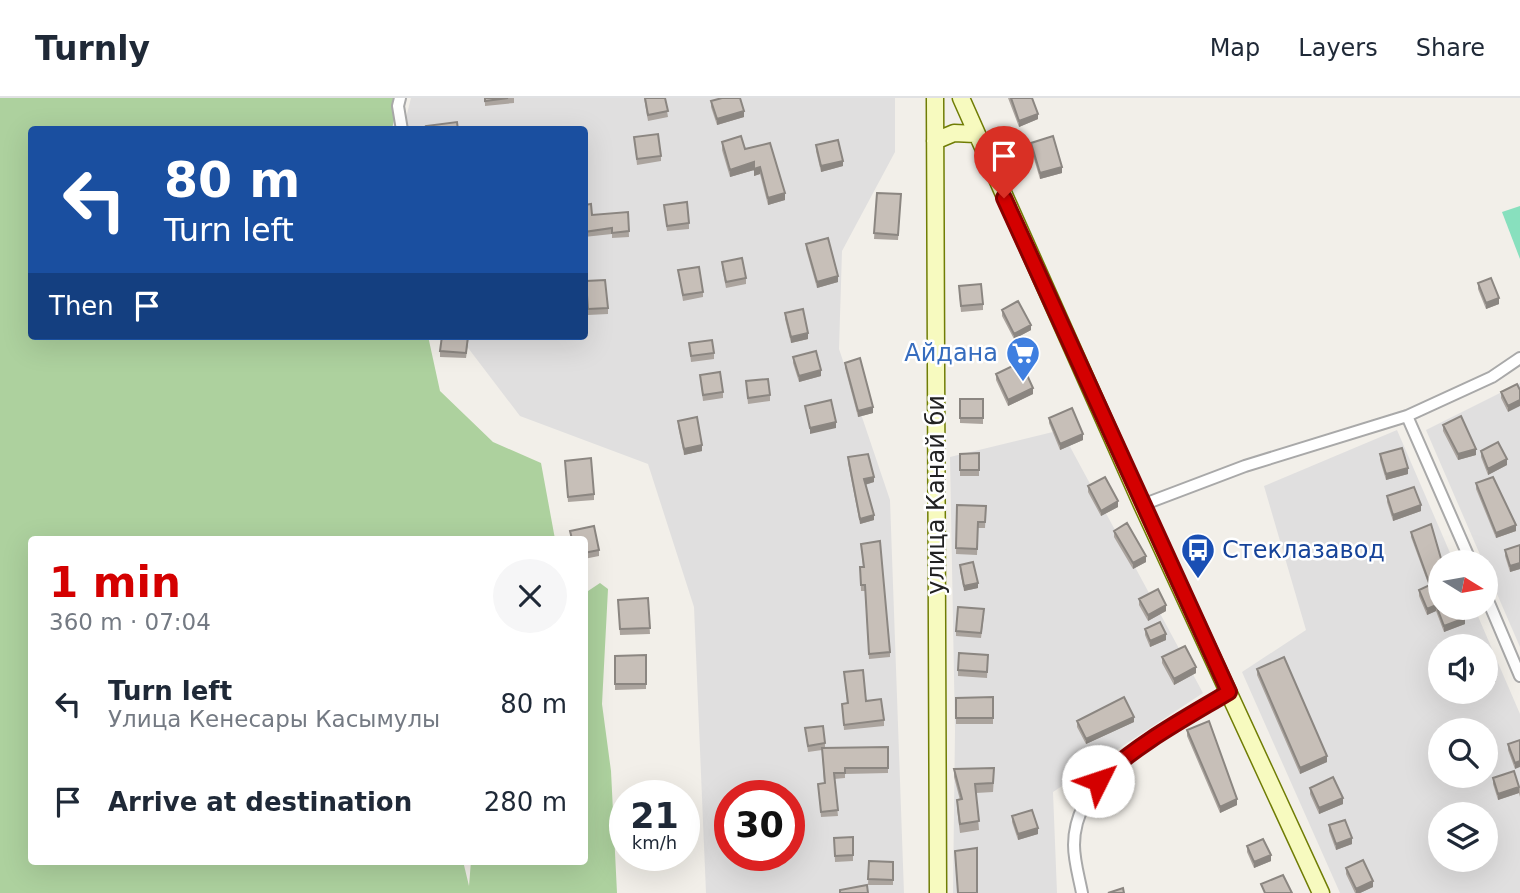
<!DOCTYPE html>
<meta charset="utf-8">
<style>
:root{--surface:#fff;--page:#f6f6f7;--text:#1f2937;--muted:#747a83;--line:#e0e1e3;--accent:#d40000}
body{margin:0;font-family:"DejaVu Sans",sans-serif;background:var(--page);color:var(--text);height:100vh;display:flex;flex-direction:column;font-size:26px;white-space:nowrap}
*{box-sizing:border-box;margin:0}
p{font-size:23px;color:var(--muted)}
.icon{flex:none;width:38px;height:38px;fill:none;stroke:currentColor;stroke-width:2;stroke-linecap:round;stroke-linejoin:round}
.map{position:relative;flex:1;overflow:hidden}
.drawer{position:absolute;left:28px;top:438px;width:560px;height:329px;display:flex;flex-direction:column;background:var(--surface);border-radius:7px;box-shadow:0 7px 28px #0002}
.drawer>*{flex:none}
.hud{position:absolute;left:28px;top:28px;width:560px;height:214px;border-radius:7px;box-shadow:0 7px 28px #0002;background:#1a4fa0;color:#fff;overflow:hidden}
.needle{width:46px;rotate:101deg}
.buttons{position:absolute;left:1428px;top:452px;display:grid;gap:14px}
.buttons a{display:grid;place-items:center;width:70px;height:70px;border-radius:50%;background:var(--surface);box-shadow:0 7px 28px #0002;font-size:35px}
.speed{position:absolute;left:609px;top:682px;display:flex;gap:14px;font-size:35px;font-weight:700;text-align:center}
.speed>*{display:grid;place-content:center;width:91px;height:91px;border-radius:50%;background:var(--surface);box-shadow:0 7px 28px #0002;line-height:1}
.speed small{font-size:18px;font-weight:400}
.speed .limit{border:10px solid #d22;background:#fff;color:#111}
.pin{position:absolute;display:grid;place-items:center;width:60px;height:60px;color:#fff;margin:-72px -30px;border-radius:50% 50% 50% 0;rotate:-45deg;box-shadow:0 0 7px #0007}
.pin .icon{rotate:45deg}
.me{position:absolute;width:77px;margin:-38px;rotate:49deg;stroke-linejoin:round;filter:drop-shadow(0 0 5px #0008)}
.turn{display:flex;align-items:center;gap:24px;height:147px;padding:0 21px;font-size:32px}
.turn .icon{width:91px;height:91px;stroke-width:2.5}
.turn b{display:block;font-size:49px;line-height:60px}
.then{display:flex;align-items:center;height:66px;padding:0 21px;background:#0003;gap:14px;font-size:26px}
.round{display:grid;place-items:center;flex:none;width:74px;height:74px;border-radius:37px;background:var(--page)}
.head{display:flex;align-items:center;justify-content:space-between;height:119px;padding:0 21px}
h1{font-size:42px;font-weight:800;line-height:52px;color:var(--accent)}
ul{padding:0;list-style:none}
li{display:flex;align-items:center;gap:21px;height:98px;padding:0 21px}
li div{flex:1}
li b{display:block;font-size:26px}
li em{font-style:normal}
header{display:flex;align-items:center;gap:42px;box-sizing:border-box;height:98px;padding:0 35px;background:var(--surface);border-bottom:2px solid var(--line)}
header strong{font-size:33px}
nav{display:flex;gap:38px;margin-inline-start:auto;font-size:24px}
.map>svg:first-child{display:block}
.residential{fill:#e0dfdf;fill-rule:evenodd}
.forest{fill:#add19e}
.pitch{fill:#88e0be}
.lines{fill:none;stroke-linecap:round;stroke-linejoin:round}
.street-casing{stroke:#a9a9a9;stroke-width:14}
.secondary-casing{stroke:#707d05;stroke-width:19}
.street{stroke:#fff;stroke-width:10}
.secondary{stroke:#f7fabf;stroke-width:16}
.wall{fill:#aba49e}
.shaded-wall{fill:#8b8681}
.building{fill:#c7bfb8;stroke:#8b8681;stroke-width:2}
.route-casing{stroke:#8a0000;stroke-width:18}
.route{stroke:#d40000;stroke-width:12}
.labels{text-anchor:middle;stroke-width:5;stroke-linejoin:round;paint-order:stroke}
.shop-label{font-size:24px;fill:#366cbe;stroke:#fff;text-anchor:end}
.street-label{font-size:24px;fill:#222;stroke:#fff}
.transit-label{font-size:24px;fill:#164399;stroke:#fff;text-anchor:start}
</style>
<header>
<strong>Turnly</strong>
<nav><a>Map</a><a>Layers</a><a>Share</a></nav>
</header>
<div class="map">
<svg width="1520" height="795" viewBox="0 0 1520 795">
<rect width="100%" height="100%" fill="#f2efe9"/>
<path class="residential" d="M411,0h484v54l-53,99 -3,98 51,151 14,393h-198l-12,-286 -46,-143 -128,-48 -61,-80h125v-206h-181zM730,698h59v60h-59z
M1520,285v264l-94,-217z
M1061,332l142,263 -150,99 4,101h-104l2,-162 -5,-274z
M1397,332l57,132h-14v45h34l46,107v179h-180l-98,-221 64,-42 -42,-144zM1440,548h46v45h-46zM1440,632h46v45h-46zM1440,716h46v45h-46z"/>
<path class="forest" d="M0,0h399l-7,31 -360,1v206h396l12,55 53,51 48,21 14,76h-523v322h431l6,25 2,-25h113l1,-268 15,-10 8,6 -6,115 9,67 6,122h-617z"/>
<path class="pitch" d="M1520,108v53l-18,-47z"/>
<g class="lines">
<g class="street-casing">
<path id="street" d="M400,0l-2,8 4,24
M1407,318l64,146
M1142,407l103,-39 162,-50 85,-39 28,-19
M1486,498l34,80
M1082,795c-3,-16 -8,-32 -8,-48 0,-76 100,-121 155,-153"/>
</g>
<g class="secondary-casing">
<path id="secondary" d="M935,0l3,795
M961,0l181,407 179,388
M935,43l19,-8 21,1"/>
</g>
<use href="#street" class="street"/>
<use href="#secondary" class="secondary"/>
</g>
<path class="wall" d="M485,0h29v5l-29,3z
M644,0h21l3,19 -20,4z
M1008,0h24l6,21 -19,8z
M711,3l33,16 -27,8 -6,-18z
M634,39l27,19v5l-24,4z
M722,44l23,7 40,51 -17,5 -8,-31 -6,2v-6l-24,7 -8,-27z
M1031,45l31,30 -22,6 -9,-30z
M816,47l27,21 -22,6 -5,-21z
M877,95l24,1 -3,46 -24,-1z
M584,107l8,10 36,-3 1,25 -17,1v-4l-28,3z
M664,107l25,18v6l-22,2z
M806,146l32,38 -21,6 -11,-39z
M722,164l24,16v6l-20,4 -4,-20z
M678,172l25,22v5l-20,4z
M1478,185l21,21 -13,5 -8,-20z
M586,189l22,21v6l-20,1z
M959,194l24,12v6l-22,2z
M1002,212l29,20 -17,9 -12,-23z
M785,215l23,26 -17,4 -6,-24z
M469,238l-3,22 -26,-1v-6z
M689,245l25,10v6l-23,3z
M793,259l28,19 -22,6 -6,-19z
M845,265l28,50 -15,4 -13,-49z
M996,276l37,20 -25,12 -12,-26z
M700,277l23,17v6l-20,3z
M746,283l24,14v6l-22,3z
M1517,286l-9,28 -7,-14v-6z
M960,301h23v25l-23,-1z
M1049,320l34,22 -23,10 -11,-27z
M678,323l24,30 -18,4 -6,-29z
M1443,327l33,30 -18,5 -15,-29z
M1481,353l26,14 -19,10 -7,-18z
M979,355v23h-19v-22z
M1380,356l28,20 -22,6 -6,-20z
M848,359l26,25 -9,3 9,35 -14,4 -12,-61z
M565,368l29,28v6l-26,2z
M1476,385l40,48 -20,7 -20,-49z
M1088,388l30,21 -17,9 -13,-24z
M1387,398l34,15 -28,10 -6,-19z
M957,407l29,1 -1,22h-7l-1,27 -21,-1z
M594,428l5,24v6l-15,3v-20h-14v-8z
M1114,433l32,31 -13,7 -19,-32z
M1411,434l29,30 25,62 -21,8 -8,-21 -9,4 -8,-19v-6l10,-4 -18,-49z
M861,446l29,108v5l-21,2 -4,-68h-4l-1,-24h3z
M1520,447v24l-10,3 -5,-16v-6z
M960,467l18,23 -14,3 -4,-20z
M648,500l2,36 -30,1 -2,-35z
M1139,501l27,12 -18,10 -9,-16z
M984,517l-3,23 -25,-2v-5z
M1145,531l21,11 -16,7 -5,-12z
M646,557v34l-31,1v-34z
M988,557l-1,23 -29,-2v-6z
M1162,559l34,16 -22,12 -12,-22z
M1257,571l70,93 -27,12 -43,-99z
M844,574l22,29 18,19v6l-40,4 -2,-26 5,-1z
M993,599v27h-37v-26z
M1077,623l57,1 -48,22 -9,-17z
M805,630l20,15v5l63,-1v26l-43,1v4l-11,1 4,37 -17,1 -3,-33 6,-1 -2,-33 -14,2z
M1187,632l50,75 -17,8 -33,-77z
M1520,642l-5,29 -7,-19v-6z
M954,671l40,8 -1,15 -17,1 3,37 -19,3 -3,-24v-9h3l-6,-23z
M1493,680l27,9v10l-1,-4 -21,7 -5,-16z
M1310,690l33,16 -24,10 -9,-20z
M1012,718l26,18 -20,6 -6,-18z
M1329,727l23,19 -16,6 -7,-19z
M853,739v24l-18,1 -1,-24z
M1247,748l24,15 -17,7 -7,-16z
M869,763l24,1v23h-25z
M1346,770l27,19 -13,6h-5l-9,-19z"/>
<path class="shaded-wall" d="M744,13v6l-27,8v-6z
M1038,16v5l-19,8v-6z
M843,63v5l-22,6v-6z
M754,64v8l-24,7v-7z
M760,69v7l-6,2v-7z
M1062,69v6l-22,6v-6z
M785,95v7l-17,5v-7z
M838,178v6l-21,6v-6z
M1499,200v6l-13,5v-6z
M1031,227v5l-17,9v-5z
M808,235v6l-17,4v-6z
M821,272v6l-22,6v-6z
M1033,290v6l-25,12v-6z
M1520,302v6l-12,6v-6z
M873,309v6l-15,4v-6z
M836,324v6l-26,6v-6z
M1083,336v6l-23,10v-6z
M702,347v6l-18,4v-6z
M1476,351v6l-18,5v-6z
M1507,361v6l-19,10v-6z
M1408,370v6l-22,6v-6z
M874,379v5l-10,3v-6z
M1118,403v6l-17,9v-5z
M1421,407v6l-28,10v-6z
M874,417v5l-14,4v-5z
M1516,427v6l-20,7v-5z
M1146,458v6l-13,7v-6z
M1520,465v6l-10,3v-6z
M978,485v5l-14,3v-5z
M1166,507v6l-18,10v-6z
M1436,507v6l-9,4v-6z
M1465,520v6l-21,8v-6z
M1166,536v6l-16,7v-6z
M1196,569v6l-22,12v-6z
M1496,578v6l-10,4v-6z
M1134,619v5l-48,22v-5z
M1327,658v6l-27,12v-6z
M1520,663v6l-5,2v-6z
M1519,689v6l-21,7v-6z
M1343,700v6l-24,10v-6z
M1237,701v6l-17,8v-6z
M1038,730v6l-20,6v-6z
M1352,740v6l-16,6v-6z
M1271,757v6l-17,7v-6z
M1373,783v6l-13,6h-4v-4z"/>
<path class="building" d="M485,0h23l-23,3z
M645,0h20l3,13 -20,4z
M722,0h18l4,13 -27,8 -6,-18z
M1011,0h21l6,16 -19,7z
M457,24l1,8h-31l-1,-4z
M658,36l3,22 -24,3 -3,-22z
M741,38l4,13 25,-6 15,50 -17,5 -8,-31 -6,2v-7l-24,8 -8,-28z
M1053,38l9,31 -22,6 -9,-30z
M838,42l5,21 -22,5 -5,-21z
M877,95l24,1 -3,41 -24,-2z
M687,104l2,21 -22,3 -3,-21z
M591,106l1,11 36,-3 1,19 -17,2v-5l-28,4v-27z
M828,140l10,38 -21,6 -11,-38z
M742,160l4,20 -20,4 -4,-20z
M699,169l4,25 -20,3 -5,-25z
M1491,180l8,20 -13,5 -8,-20z
M605,182l3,28 -20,1 -2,-28z
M981,186l2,20 -22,2 -2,-20z
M1018,203l13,24 -17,9 -12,-24z
M803,211l5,24 -17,4 -6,-24z
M442,238h26l-2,17 -26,-2z
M712,242l2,13 -23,3 -2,-13z
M816,253l5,19 -22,6 -6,-19z
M860,260l13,49 -15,4 -13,-48z
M1021,264l12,26 -25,12 -12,-26z
M720,274l3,20 -20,3 -3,-20z
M768,281l2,16 -22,3 -2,-17z
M1517,286l3,6v10l-12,6 -7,-14z
M960,301h23v19h-23z
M831,302l5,22 -26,6 -5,-22z
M1072,310l11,26 -23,10 -11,-26z
M1461,318l15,33 -18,5 -15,-29z
M697,319l5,28 -18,4 -6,-28z
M1498,344l9,17 -19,10 -7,-18z
M1402,350l6,20 -22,6 -6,-20z
M979,355v17h-19v-16z
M868,356l6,23 -10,2 10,36 -14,4 -12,-62z
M591,360l3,36 -26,3 -3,-36z
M1105,379l13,24 -17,10 -13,-25z
M1493,379l23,48 -20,8 -20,-50z
M1414,389l7,18 -28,10 -6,-19z
M957,407l29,1 -1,16h-7l-1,27 -21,-1z
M1127,425l19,33 -13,7 -19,-32z
M1431,426l11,38h-2v45h20l5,11 -21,8 -8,-21 -9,4 -8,-19 11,-5 -19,-53z
M594,428l5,24 -15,3v-14h-12l-2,-8z
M880,443l10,111 -21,2 -4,-69h-4l-1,-18h4l-3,-23z
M1520,447v18l-10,3 -5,-16z
M973,464l5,21 -14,3 -4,-21z
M1158,491l8,16 -18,10 -9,-16z
M648,500l2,30 -30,1 -2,-29z
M958,509l26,2 -3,24 -25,-2z
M1160,524l6,12 -16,7 -5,-12z
M1185,548l11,21 -22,12 -12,-22z
M1486,554l10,24 -10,4z
M959,555l29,2 -1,17 -29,-2z
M646,557v29h-31v-28z
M1284,559l43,99 -27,12 -43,-99z
M863,572l3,31 15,-2 3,21 -40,5 -2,-21 6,-1 -4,-31z
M993,599v21h-37v-20z
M1124,599l10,20 -48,22 -9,-18z
M1209,623l28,78 -17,8 -33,-77z
M823,628l2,17 -17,3 -3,-18z
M1520,642v21l-5,2 -7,-19z
M888,649v21h-43v5h-11l4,37 -17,2 -3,-28 7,-1 -3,-35z
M994,670l-1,15 -18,1 4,37 -19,3 -3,-24 5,-1 -8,-30z
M1514,673l5,16 -21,7 -5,-16z
M1333,679l10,21 -24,10 -9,-20z
M1032,712l6,18 -20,6 -6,-18z
M1345,722l7,18 -16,6 -7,-19z
M853,739v18l-18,1 -1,-18z
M1263,741l8,16 -17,7 -7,-16z
M977,750v45h-19l-3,-42z
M1363,762l10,21 -17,8 -10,-21z
M869,763l24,1v18l-25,-1z
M1283,777l9,18h-27l-4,-9z
M867,787l1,8h-28v-3z
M1123,790l1,5h-16z"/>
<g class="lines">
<g class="route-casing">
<path id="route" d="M1004,100l225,494c-45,27 -92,52 -131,89"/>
</g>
<use href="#route" class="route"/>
</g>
<defs>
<g id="supermarket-pin" transform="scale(1.75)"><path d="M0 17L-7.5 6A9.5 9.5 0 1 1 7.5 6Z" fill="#3f7fe0" stroke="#fff"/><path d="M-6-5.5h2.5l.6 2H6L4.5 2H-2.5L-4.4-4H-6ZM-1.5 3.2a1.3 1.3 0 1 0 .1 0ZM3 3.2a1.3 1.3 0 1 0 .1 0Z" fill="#fff"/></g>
<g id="bus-pin" transform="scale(1.75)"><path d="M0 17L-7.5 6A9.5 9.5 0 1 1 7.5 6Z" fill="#1a4fb4" stroke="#fff"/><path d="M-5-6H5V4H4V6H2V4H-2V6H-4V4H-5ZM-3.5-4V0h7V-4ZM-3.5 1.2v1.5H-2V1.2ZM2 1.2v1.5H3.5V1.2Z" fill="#fff"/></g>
</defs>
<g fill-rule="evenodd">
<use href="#supermarket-pin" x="1023" y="255"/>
<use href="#bus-pin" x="1198" y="452"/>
</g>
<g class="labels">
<g class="shop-label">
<text x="998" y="263">Айдана</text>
</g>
<g class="street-label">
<text transform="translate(936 397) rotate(-90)" y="8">улица Канай би</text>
</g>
<g class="transit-label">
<text x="1222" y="460">Стеклазавод</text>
</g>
</g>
</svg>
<div class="buttons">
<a><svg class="needle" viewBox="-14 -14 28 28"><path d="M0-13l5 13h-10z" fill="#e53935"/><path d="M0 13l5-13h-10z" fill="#747a83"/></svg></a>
<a><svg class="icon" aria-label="sound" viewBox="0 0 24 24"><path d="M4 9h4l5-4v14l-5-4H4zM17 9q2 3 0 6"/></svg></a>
<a><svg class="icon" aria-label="search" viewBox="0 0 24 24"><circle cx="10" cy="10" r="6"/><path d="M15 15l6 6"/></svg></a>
<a><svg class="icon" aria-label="layers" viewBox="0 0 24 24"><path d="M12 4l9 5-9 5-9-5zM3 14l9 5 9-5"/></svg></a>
</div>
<div class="speed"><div>21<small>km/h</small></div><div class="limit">30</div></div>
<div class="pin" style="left:1004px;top:100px;background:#d93025"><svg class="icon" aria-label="arrive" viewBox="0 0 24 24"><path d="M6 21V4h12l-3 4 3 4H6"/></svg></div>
<svg class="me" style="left:1098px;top:683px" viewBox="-20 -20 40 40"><circle r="19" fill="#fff"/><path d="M0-13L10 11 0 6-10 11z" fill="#d40000"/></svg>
<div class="hud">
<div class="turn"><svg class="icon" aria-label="left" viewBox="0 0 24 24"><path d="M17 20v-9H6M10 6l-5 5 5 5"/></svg><div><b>80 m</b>Turn left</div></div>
<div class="then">Then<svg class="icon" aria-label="arrive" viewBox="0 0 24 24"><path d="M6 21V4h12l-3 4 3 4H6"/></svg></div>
</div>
<section class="drawer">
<div class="head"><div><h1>1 min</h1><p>360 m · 07:04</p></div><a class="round"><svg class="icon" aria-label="close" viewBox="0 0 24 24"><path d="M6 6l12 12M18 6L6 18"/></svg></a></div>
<ul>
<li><svg class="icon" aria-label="left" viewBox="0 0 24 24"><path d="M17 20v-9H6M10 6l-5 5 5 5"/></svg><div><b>Turn left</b><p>Улица Кенесары Касымулы</p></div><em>80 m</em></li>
<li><svg class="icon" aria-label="arrive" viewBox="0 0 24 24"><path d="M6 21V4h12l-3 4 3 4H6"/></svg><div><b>Arrive at destination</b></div><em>280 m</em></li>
</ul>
</section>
</div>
